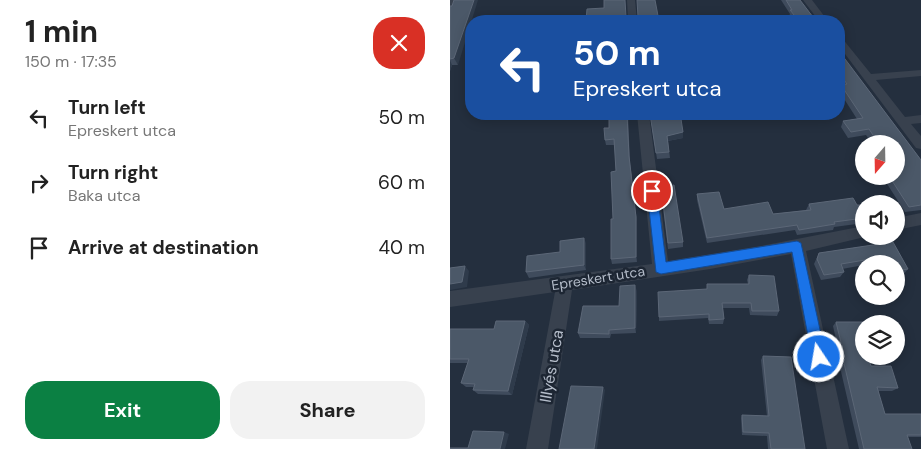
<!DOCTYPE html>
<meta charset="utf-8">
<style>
:root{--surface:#fff;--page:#f2f2f2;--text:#222;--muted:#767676;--accent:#0b8043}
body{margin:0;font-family:"DM Sans",sans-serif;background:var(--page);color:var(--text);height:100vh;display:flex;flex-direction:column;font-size:19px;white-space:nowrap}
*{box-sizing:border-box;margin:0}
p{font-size:16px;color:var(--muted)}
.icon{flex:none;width:28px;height:28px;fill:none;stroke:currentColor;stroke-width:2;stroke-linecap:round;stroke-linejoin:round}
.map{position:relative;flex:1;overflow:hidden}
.details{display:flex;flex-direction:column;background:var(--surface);width:450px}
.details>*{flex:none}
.hud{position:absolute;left:15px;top:15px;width:380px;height:105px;border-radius:20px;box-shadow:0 2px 12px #0003;background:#1a4fa0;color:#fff;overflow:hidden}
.needle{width:32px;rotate:200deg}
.buttons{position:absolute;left:405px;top:135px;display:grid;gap:10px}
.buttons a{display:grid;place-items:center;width:50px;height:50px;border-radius:50%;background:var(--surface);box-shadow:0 2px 12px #0003;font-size:25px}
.pin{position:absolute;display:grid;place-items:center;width:42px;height:42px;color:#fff;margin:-21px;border:2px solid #fff;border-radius:50%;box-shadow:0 1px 5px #0007}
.me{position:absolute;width:55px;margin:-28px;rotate:348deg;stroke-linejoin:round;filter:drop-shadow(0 0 4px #0008)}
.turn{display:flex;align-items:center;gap:18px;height:105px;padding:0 25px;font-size:22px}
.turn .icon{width:65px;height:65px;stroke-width:2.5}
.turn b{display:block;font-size:35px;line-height:42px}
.round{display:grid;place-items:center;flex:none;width:52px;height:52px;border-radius:20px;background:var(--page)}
.summary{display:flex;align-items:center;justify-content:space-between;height:85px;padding:0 25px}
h1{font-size:30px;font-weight:700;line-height:38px}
.button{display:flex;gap:10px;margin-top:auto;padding:10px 25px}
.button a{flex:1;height:58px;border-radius:20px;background:var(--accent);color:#fff;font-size:20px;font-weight:700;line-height:58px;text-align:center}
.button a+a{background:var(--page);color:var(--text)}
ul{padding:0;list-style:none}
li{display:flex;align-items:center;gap:15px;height:65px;padding:0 25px}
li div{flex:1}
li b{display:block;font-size:19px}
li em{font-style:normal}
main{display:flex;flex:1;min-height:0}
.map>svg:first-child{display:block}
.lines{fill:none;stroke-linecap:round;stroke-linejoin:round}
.street{fill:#38414e;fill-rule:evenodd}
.wall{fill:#3f4b5c}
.shaded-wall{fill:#2f3b4b}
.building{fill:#4b5868;stroke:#5c6777}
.route{fill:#1a73e8;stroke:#114b97}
.labels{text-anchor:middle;stroke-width:5;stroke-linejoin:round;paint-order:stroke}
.street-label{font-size:14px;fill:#b4bcc9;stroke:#1d2633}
.near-street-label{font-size:16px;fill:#b4bcc9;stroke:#1d2633}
</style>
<main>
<section class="details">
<div class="summary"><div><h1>1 min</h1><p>150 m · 17:35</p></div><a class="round" style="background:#d93025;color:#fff"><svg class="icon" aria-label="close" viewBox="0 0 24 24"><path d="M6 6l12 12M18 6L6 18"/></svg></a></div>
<ul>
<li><svg class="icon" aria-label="left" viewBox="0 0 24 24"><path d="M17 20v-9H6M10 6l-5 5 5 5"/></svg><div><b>Turn left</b><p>Epreskert utca</p></div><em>50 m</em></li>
<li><svg class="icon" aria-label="right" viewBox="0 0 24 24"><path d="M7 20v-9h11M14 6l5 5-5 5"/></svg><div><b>Turn right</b><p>Baka utca</p></div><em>60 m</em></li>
<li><svg class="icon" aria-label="arrive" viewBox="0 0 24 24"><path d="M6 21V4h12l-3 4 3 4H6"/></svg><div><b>Arrive at destination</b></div><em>40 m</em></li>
</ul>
<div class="button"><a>Exit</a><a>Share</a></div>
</section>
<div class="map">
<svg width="471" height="449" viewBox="0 0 471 449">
<rect width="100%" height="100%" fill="#242f3e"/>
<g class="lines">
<path class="street" d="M0,0h8l-5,11 -3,1z
M177,0h8l2,21h-9z
M353,0h9l16,21h-9z
M389,37l3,1 29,36 50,-4v6l-45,4 29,37 16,-2v8l-10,1 10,12v13l-5,-1 -77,-102z
M187,114h12l19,147 93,-15 103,-20v10h5l-63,15 43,198h-22l-36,-195 -81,15 -138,21 -24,159h-22l29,-157 -105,15v-16l202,-27z
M471,213v12l-25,5v-12z"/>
</g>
<path class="wall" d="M331,0h19l16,21h-23l-4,-5 1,-2z
M0,6l8,59h-6l-2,6z
M389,51l82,109v50l-16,2 -23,-36h14v-32h-24l-6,-9 -18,3 -7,-11 2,-6 14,-2 -18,-28 2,-6 -2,-3z
M159,114h19l2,48 7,60v40l-25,2 -1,-5 5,-88 -1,-26h-9l-1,-5 4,-12z
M200,114h27l1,5 5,13v6l-15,3 2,17 -13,1z
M211,192l22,50v5l-15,2z
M247,194l27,15 49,5 33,-4 3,-6 48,1 7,4v14l-30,4 -1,3 -36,5 -2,-5 -88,13 -10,-43z
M443,242l15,27 -5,6 -7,1v-12h-16l-1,-1 -6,1h-9v1l-22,4 2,3 -4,5 -19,3 -7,-16 5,-11z
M136,243v27l-57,8 -3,-6 34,-20z
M299,275l30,36 -2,5 -27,-1 -1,-7h-26l1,11 -1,5h-14l-1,-6 -49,3v-4l48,-28v-5h41l-1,-4z
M187,291l-1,42 -25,1 -1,4h-30l-2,-5 41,-27z
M75,321l4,4 -17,70 -34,-1 -5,-4 1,-3h-8l-5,-4 7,-20h-18v-34h44z
M386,322l28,2v32l7,10 27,22 -6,3h-14l7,23h36v23h-13l4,12h-53l-20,-86 2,-1 -8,-36z
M313,356l42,93h-37l-1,-13 -25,-1 -1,-17 1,-3 25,1 -6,-56z"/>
<path class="shaded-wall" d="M24,0h4l-20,65 -4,-7z
M0,60l2,5 -2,6z
M177,114l3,48 7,60v40l-1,-5z
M233,132v6l-16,3v-5z
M134,238l2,5v27l-2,-5z
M15,266l4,5 -2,16 -17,3v-6z
M185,285l2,6 -1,42 -1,-5z
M75,321l4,4 -17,70 -4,-4z
M153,387l2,3 -8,59h-3z
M54,432l5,2 -4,15h-5z"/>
<path class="building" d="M4,0h20l-20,58 -4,1v-53h2z
M154,0h21l1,17h12l-1,-17h18l4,21h-73l1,-12 17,-1z
M336,0h14l16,21h-17l-9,-11h2z
M101,20v1h-19z
M389,51l82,109v45l-12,2 -20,-31h7v-32h-17l-10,-15 -18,3 -8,-11 20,-3 -22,-33 6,-1 -8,-11z
M159,114h18l2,42 7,61v40l-25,2v-40h2l-2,-47 5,-1 -2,-32 -9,1 -1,-12h5z
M200,114h27l1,5h3l2,13 -16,4 2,16 -13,1z
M224,185l9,57 -15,1 -7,-57z
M269,192l5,17 44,-7 5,12 38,-4 -2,-6 44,-6 4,7h5l2,4v9l-30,4 1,2 -36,6 -2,-5 -90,13 -10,-44z
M134,238v27l-58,7 1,-16 33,-4v-11z
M443,242l15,27 -12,2v-7h-10l-3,-7 -42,7 3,8 -20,3 -7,-16 2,-6z
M15,266l-3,16 -12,2v-16z
M299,275l25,1 5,35h-27l-1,-8h-29l2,16 -15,1v-6l-50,3 -1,-25 49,-3v-5h42z
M185,285v43l-26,2v4l-31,-1 5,-27h36l1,-20z
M46,321h29l-17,70 -35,-1 2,-6 -14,-1 8,-24h-19v-30h44z
M386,322h31l1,2h-4v32h4l3,10h20l7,22 -21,-1 8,27h36v21h-14l5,14h-48l-21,-90h2z
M313,356l28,1 14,92h-34l-2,-16 -26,-1 -1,-17 27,1z
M121,386l32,1 -9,62h-35z
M23,431l31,1 -4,17h-50v-1h18z"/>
<path class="route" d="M202,187l5,4 9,71 131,-21 4,2 25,114 -2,5 -5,2 -5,-2 -2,-5 -20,-105 -131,22 -5,-2 -9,-81z"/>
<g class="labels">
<g class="street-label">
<text transform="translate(148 278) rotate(-9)" y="5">Epreskert utca</text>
</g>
<g class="near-street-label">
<text transform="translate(101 366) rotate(-80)" y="6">Illyés utca</text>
</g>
</g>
</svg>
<div class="buttons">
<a><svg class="needle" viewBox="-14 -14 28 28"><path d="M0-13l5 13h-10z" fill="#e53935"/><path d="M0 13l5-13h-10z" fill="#767676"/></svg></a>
<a><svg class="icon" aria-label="sound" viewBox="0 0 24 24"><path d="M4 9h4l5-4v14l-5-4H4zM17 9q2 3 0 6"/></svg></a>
<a><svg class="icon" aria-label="search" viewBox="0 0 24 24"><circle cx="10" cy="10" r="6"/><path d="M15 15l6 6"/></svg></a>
<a><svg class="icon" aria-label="layers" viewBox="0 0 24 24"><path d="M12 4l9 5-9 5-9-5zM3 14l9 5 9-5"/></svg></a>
</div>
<div class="pin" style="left:202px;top:191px;background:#d93025"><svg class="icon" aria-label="arrive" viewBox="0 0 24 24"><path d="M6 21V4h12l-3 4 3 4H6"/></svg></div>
<svg class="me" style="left:369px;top:357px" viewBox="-20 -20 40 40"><circle r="17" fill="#1a73e8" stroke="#fff" stroke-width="3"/><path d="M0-11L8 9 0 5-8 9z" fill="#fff"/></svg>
<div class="hud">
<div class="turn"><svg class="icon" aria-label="left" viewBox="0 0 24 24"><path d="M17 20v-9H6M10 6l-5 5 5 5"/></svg><div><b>50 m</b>Epreskert utca</div></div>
</div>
</div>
</main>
